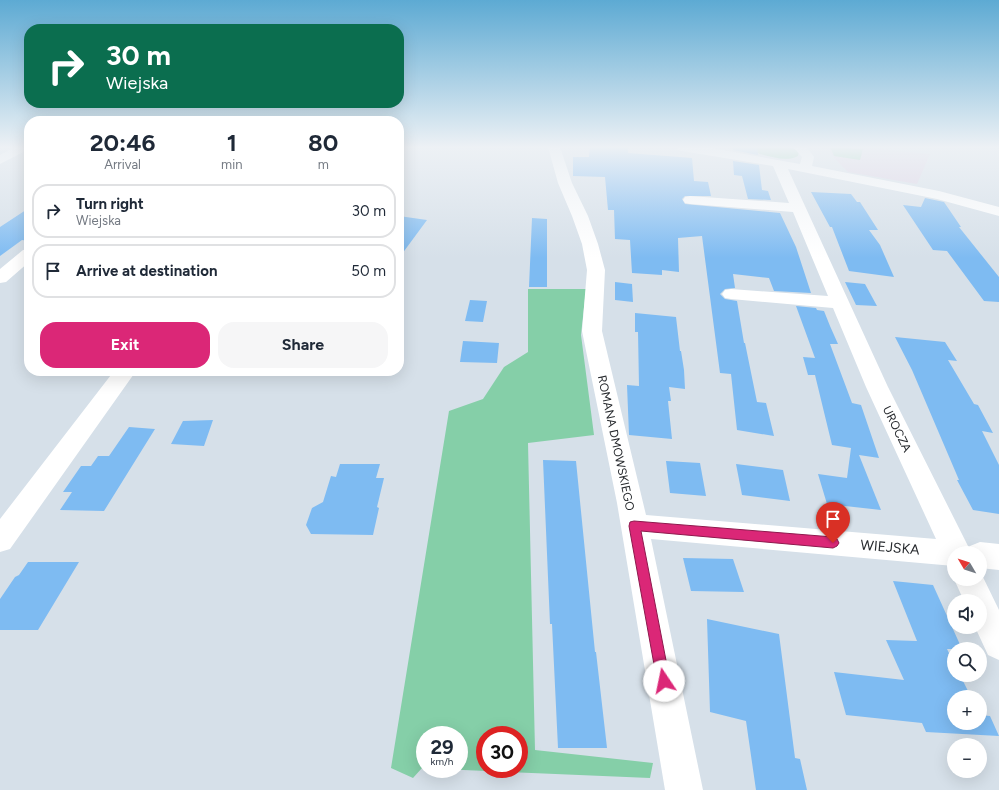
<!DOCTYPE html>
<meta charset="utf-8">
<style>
:root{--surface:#fff;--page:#f6f6f7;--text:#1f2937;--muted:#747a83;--line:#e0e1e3;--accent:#db2777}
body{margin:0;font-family:Figtree,sans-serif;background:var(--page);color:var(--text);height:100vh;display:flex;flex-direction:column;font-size:15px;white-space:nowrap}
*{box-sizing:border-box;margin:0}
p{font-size:13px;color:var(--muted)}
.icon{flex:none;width:22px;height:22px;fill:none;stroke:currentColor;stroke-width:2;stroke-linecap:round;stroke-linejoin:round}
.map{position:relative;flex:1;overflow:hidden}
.panel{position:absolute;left:24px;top:116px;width:380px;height:260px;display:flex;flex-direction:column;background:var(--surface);border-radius:16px;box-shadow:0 4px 16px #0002}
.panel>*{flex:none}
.hud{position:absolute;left:24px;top:24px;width:380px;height:84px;border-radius:16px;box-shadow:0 4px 16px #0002;background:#0b6e4f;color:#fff;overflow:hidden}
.needle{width:26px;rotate:309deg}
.fabs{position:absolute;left:947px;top:546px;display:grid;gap:8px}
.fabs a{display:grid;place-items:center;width:40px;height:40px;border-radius:50%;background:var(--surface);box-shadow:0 4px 16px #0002;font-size:20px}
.speed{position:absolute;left:416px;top:726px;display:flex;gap:8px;font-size:20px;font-weight:700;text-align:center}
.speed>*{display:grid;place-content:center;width:52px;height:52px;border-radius:50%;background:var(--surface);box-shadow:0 4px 16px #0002;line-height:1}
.speed small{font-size:10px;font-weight:400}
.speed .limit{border:6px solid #d22;background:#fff;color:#111}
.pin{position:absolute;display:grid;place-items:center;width:34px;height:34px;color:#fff;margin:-41px -17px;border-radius:50% 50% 50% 0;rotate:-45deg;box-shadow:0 0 4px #0007}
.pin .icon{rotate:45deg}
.me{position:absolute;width:44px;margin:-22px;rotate:349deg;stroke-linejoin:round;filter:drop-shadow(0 0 3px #0008)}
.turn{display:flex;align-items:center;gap:14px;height:84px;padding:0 16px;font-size:18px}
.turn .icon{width:52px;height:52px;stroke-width:2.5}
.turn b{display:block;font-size:28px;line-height:34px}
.eta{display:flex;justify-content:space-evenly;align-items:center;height:68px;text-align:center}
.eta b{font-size:24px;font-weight:700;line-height:28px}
.action{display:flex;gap:8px;margin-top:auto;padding:8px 16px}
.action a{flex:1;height:46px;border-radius:16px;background:var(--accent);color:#fff;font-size:16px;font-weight:700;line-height:46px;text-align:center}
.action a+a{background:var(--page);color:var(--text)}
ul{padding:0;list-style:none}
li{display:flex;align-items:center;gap:12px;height:54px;margin:0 8px 6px;padding:0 8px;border:2px solid var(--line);border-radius:16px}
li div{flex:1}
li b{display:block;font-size:15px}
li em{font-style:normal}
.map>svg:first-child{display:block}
.education{fill:#dccfe3}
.green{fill:#85cfa8;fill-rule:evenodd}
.building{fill:#7ebbf2}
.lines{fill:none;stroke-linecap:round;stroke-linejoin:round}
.minor{fill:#fff;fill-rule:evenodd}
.route{fill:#db2777;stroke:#8e194d}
.labels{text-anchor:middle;stroke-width:3.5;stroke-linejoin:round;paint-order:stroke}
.street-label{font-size:12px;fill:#26292d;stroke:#fff}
.near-street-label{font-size:14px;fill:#26292d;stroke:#fff}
</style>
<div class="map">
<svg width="999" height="790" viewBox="0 0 999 790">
<rect width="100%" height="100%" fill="#d6e0e9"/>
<path class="education" d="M828,147h34l68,7 -13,30 -69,-12 -16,-16z"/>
<path class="green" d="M756,147h35l8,4 -1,5c-11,6 -26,1 -38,-2l-4,-2z
M830,147l33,2 -3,11 -26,-4z
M528,289h58l-5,46 13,100 -66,8 7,307 118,13 -3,15 -210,-9h19v-34h-34v33h-3l-9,10 -22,-10 58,-357 34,-12 21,-32 24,-15zM485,735h34v34h-34z"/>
<path class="building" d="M590,147h38v6l64,5 2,23 14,1 3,14h-26l-3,3 3,5 95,9 16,34 15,46 -37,-2 -5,-13 -36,-4 2,14 -10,1 -5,5 5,5 12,2 7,42h1l12,59 9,1 8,33 -37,-6 -6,-56 -11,-1 -18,-137 -24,2 1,34 -17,-2v5l-30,-2 -2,-33 -15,-1 -1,-29h-6l-3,-33 -32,-1v-19h16z
M733,147h24l1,8 -25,-5z
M733,161l26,4 3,25 6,1 3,9 -23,-1 -6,-23 -8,-1z
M811,192l40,2 6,8h3l18,28h-9l11,15 14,32 -45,-6 -17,-44h-2z
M925,198l19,4 17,25h-2l40,50v25l-15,-1 -37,-50 -14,-1 -30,-45 18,2z
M29,208v33l-7,-1 -22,16v-29z
M399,216l28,4 -28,38z
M532,218l15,1v68h-18z
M615,282l17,2 1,18 -18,-2z
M845,282l20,2 12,22 -21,-1z
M470,300l17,1 -4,21 -18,-1z
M796,306l20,2 1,2 7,1 6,15 8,18h-8l22,59 9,2 18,53 -20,-3 22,55 -54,-6 -9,-30 29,4 4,-30 -19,-3 -17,-70h-7l-5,-18 12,1z
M635,313l41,4 4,34h1l3,19 1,19 -16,-2 2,14h-3l4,38 -43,-4 -2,-50 12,1 -1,-54h-3z
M895,337l50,5 12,19 -9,-1 26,44 4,1 15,28 -11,-2 17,34v49l-26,-4 -16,-30h2l-47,-110z
M463,341l36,2 -2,20 -37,-1z
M213,420l-9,26 -33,-2 12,-23z
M129,427l26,2 -51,82 -44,-1 12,-18h-9l18,-26h10l7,-10h11z
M543,460l33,1 19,191h1l11,96h-49l-6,-124h-2z
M666,461l34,2 6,33 -36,-3z
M340,464h40l-4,14h8l-7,29 2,1 -6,27 -62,-1 -5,-9 6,-17 11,-6 8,-26 5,1z
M736,464l47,6 7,31 -48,-6z
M683,558l50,1 11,33 -53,-1z
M28,562h51l-41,68h-38v-31l15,-22 4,-2z
M893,581l40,4 29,64h-15l7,14v12h6l11,22h-17v26h26v-8l10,1 9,20 -73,-4 -4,-9 -76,-8 -12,-43 70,8 -18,-40 31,1z
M707,619l72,15 16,124 5,1 7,31h-51l-10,-69 -36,-9z"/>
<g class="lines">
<path class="minor" d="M15,147h14v2l-29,15v-9z
M548,147h12l12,36 16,33 10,28 7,26 -3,61 44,184 290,24 -70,-152 -33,-79 -102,-9 -6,-1 -3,-4 3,-4 6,-1 97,7 -35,-84 -103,-8 -5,-1 -2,-3 2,-3 5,-1 99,7 -16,-37 -91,-15 -4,-1 -2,-3h30l94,17 2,-7 -9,-10h14l7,10 -2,9 127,25 60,16v9l-62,-17 -149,-30 100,218 81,161 1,-2 10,-4 19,2v26l-19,-2v-15h-26v13l-303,-27 52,251h-38l-48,-287 -35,-172 5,-61 -5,-26 -10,-28 -14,-33z
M29,249v13l-23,20 -6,1v-14l23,-19z
M114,371h22l-126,178 -10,3v-33z
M980,571l19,39v50l-11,-5 -13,-28h5v-26h-16l-10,-22h26z"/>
</g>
<linearGradient id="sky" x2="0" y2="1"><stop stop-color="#5daad3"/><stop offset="0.57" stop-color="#edf1f5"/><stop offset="1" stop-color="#edf1f5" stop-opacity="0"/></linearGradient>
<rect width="999" height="258" fill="url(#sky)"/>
<path class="route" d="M634,521l199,16 4,2 2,4 -2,3 -4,2 -192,-17 29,150 -2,5 -4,2 -5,-2 -2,-5 -28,-155 1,-4z"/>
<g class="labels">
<g class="street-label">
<text transform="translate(897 429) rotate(64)" y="4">UROCZA</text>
<text transform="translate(616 443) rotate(78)" y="4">ROMANA DMOWSKIEGO</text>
</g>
<g class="near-street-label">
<text transform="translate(890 547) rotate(5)" y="5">WIEJSKA</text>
</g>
</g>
</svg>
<div class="fabs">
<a><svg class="needle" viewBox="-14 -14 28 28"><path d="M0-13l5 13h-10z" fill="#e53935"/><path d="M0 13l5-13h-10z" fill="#747a83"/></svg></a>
<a><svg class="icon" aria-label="sound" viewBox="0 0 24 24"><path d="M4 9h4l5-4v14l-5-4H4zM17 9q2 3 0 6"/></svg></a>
<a><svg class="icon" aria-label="search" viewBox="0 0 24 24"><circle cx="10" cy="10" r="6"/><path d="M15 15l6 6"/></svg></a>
<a>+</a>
<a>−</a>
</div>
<div class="speed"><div>29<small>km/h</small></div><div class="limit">30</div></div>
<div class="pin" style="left:833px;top:543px;background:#d93025"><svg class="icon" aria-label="arrive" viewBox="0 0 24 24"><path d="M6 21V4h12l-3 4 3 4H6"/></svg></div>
<svg class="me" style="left:664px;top:681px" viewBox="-20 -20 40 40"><circle r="19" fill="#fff"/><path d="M0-13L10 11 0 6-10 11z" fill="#db2777"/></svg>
<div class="hud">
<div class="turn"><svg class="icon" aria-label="right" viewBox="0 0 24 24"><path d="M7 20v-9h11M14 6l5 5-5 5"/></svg><div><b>30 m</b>Wiejska</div></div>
</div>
<section class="panel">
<div class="eta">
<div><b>20:46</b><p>Arrival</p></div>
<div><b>1</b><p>min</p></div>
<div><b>80</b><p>m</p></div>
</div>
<ul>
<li><svg class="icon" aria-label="right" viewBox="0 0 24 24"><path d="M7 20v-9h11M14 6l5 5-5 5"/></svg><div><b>Turn right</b><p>Wiejska</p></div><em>30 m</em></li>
<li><svg class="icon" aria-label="arrive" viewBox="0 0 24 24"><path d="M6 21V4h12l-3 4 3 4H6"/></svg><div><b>Arrive at destination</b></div><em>50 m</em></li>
</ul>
<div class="action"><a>Exit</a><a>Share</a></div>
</section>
</div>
